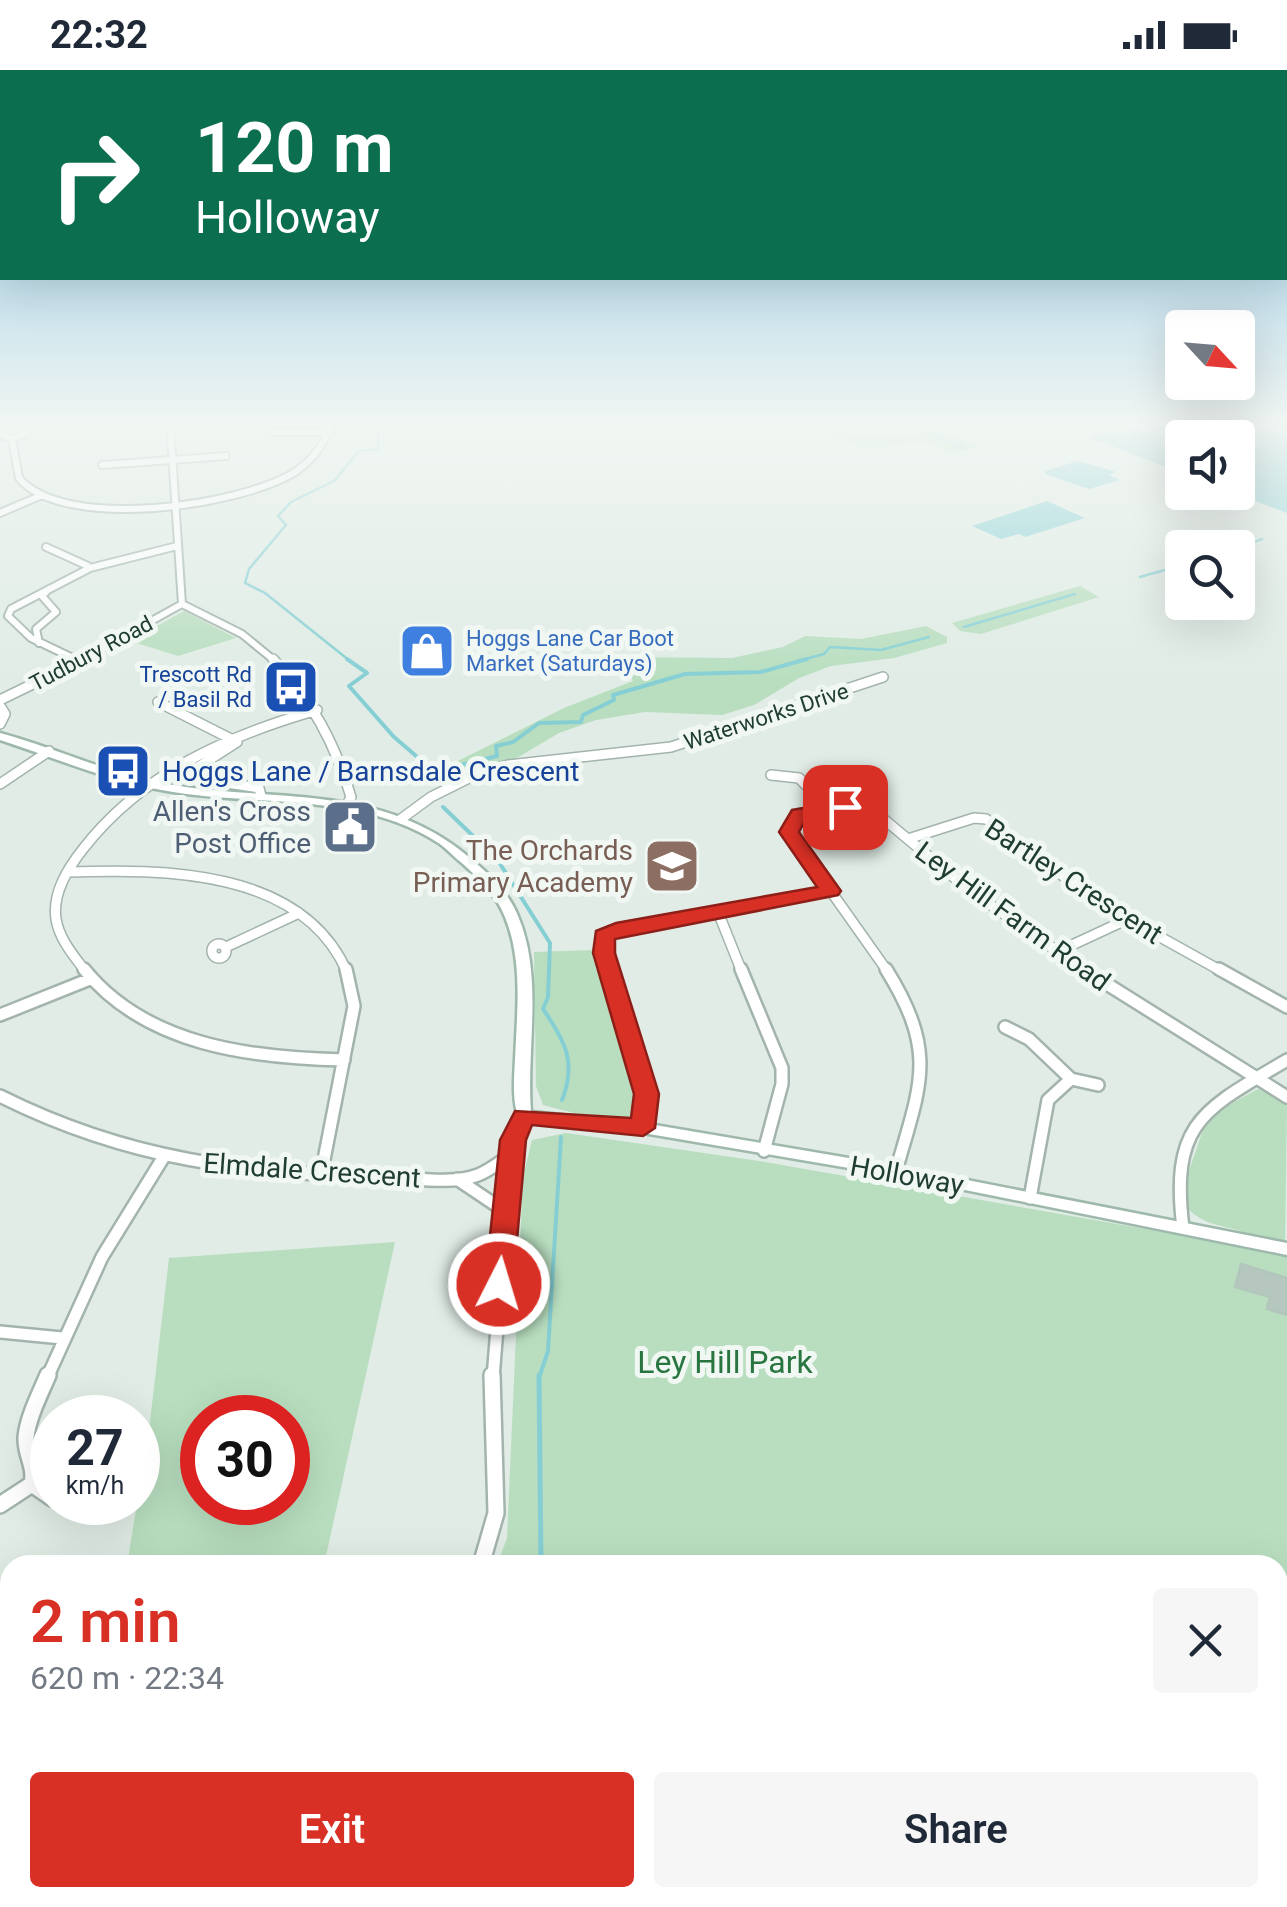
<!DOCTYPE html>
<meta charset="utf-8">
<style>
:root{--surface:#fff;--page:#f6f6f7;--text:#1f2937;--muted:#747a83;--accent:#d93025}
body{margin:0;font-family:Roboto,sans-serif;background:var(--page);color:var(--text);height:100vh;display:flex;flex-direction:column;font-size:38px;white-space:nowrap}
*{box-sizing:border-box;margin:0}
p{font-size:32px;color:var(--muted)}
.icon{flex:none;width:55px;height:55px;fill:none;stroke:currentColor;stroke-width:2;stroke-linecap:round;stroke-linejoin:round}
.map{position:relative;flex:1;overflow:hidden}
.drawer{position:absolute;left:0px;top:1485px;width:1288px;height:352px;display:flex;flex-direction:column;background:var(--surface);border-radius:30px 30px 0 0;box-shadow:0 10px 40px #0002}
.drawer>*{flex:none}
.hud{position:absolute;left:0px;top:0px;width:1288px;height:210px;box-shadow:0 10px 40px #0002;background:#0b6e4f;color:#fff;overflow:hidden}
.needle{width:65px;rotate:116deg}
.controls{position:absolute;left:1165px;top:240px;display:grid;gap:20px}
.controls a{display:grid;place-items:center;width:90px;height:90px;border-radius:10px;background:var(--surface);box-shadow:0 10px 40px #0002;font-size:50px}
.speed{position:absolute;left:30px;top:1325px;display:flex;gap:20px;font-size:50px;font-weight:700;text-align:center}
.speed>*{display:grid;place-content:center;width:130px;height:130px;border-radius:50%;background:var(--surface);box-shadow:0 10px 40px #0002;line-height:1}
.speed small{font-size:25px;font-weight:400}
.speed .limit{border:15px solid #d22;background:#fff;color:#111}
.pin{position:absolute;display:grid;place-items:center;width:85px;height:85px;color:#fff;margin:-42px;border-radius:20px;box-shadow:0 5px 15px #0006}
.me{position:absolute;width:110px;margin:-55px;rotate:5deg;stroke-linejoin:round;filter:drop-shadow(0 0 8px #0008)}
.turn{display:flex;align-items:center;gap:35px;height:210px;padding:0 30px;font-size:45px}
.turn .icon{width:130px;height:130px;stroke-width:2.5}
.turn b{display:block;font-size:70px;line-height:85px}
.round{display:grid;place-items:center;flex:none;width:105px;height:105px;border-radius:10px;background:var(--page)}
.head{display:flex;align-items:center;justify-content:space-between;height:170px;padding:0 30px}
h1{font-size:60px;font-weight:600;line-height:75px;color:var(--accent)}
.action{display:flex;gap:20px;margin-top:auto;padding:20px 30px}
.action a{flex:1;height:115px;border-radius:10px;background:var(--accent);color:#fff;font-size:40px;font-weight:600;line-height:115px;text-align:center}
.action a+a{background:var(--page);color:var(--text)}
.status{display:flex;justify-content:space-between;align-items:center;height:70px;padding:0 50px;background:var(--surface);direction:ltr}
.status svg{height:28px;fill:currentColor}
.map>svg:first-child{display:block}
.green{fill:#b8debf;fill-rule:evenodd}
.water{fill:#85cfd4}
.lines{fill:none;stroke-linecap:round;stroke-linejoin:round}
.stream-far2{stroke:#85cfd4;stroke-width:2.5}
.stream-far1{stroke:#85cfd4;stroke-width:4}
.stream{stroke:#85cfd4;stroke-width:5}
.building{fill:#b5c7be;stroke:#b2c6bc;stroke-width:2.5}
.street-far3-casing{stroke:#a3b4ac;stroke-width:10}
.street-far2-casing{stroke:#a3b4ac;stroke-width:12}
.street-far1-casing{stroke:#a3b4ac;stroke-width:16}
.street-casing{stroke:#a3b4ac;stroke-width:20}
.secondary-casing{stroke:#9eb8ac;stroke-width:5}
.street-far3{stroke:#fff;stroke-width:6}
.street-far2{stroke:#fff;stroke-width:9}
.street-far1{stroke:#fff;stroke-width:11}
.street{stroke:#fff;stroke-width:15}
.secondary{fill:#fff;fill-rule:evenodd}
.route{fill:#d93025;stroke:#8d1f18;stroke-width:2.5}
.labels{text-anchor:middle;stroke-width:10;stroke-linejoin:round;paint-order:stroke}
.far-shop-label{font-size:22px;fill:#366cbe;stroke:#f1f8f4;text-anchor:start}
.far-street-label{font-size:22px;fill:#203d32;stroke:#f1f8f4}
.far-transit-label{font-size:22px;fill:#164399;stroke:#f1f8f4;text-anchor:end}
.transit-label{font-size:28px;fill:#164399;stroke:#f1f8f4;text-anchor:start}
.service-label{font-size:28px;fill:#4e5e75;stroke:#f1f8f4;text-anchor:end}
.education-label{font-size:28px;fill:#785e54;stroke:#f1f8f4;text-anchor:end}
.street-label{font-size:28px;fill:#203d32;stroke:#f1f8f4}
.near-park-label{font-size:32px;fill:#28753f;stroke:#f1f8f4}
</style>
<div class="status"><b>22:32</b><svg viewBox="0 0 49 12"><path d="M0 12V9h3v3zM5 12V6h3v6zM10 12V3h3v9zM15 12V0h3v12zM26 1h20v11H26zM47 4h2v5h-2z"/></svg></div>
<div class="map">
<svg width="1287" height="1837" viewBox="0 0 1287 1837">
<rect width="100%" height="100%" fill="#e0ece5"/>
<path class="green" d="M809,353h116l55,24 -27,5 -32,-11 -55,8z
M1080,516l19,11 -118,37 -21,-3 -8,-8z
M184,541l52,27 -58,18 -48,-15z
M926,556l21,11v6l-53,15 -63,8 -32,12 -45,27 -32,10 -77,-3 -49,8 -37,13 -49,29 -59,12 -7,-6 120,-60 69,-27 -12,-24 111,1 51,-11 22,-11 56,3z
M596,880l-3,9 44,135 -4,24 -55,-4 -35,-9 -7,-19 -2,-134z
M1258,1019l29,14 -2,145c-16,-6 -32,-14 -48,-18 -30,-8 -35,-6 -58,-30l26,-76 11,-12z
M566,1063l199,29 522,92v653h-809l2,-9h798v-333h-781l10,-27 16,-361 9,-37z
M395,1172l-71,323h-197l22,-135 20,-172zM202,1348h86v84h-86z"/>
<path class="water" d="M1156,353h131v90l-53,-20 4,-1v-54h-56v35l-94,-36z
M1078,391l38,11 -7,3 11,5 -31,9 -44,-15v-3z
M1047,431l38,17 -60,19 -6,-3 -18,5 -29,-13z"/>
<g class="lines">
<path class="stream-far2" d="M915,353l5,7
M923,362l41,16
M1238,478l24,-9
M1140,507l42,-12
M964,557l111,-33
M350,591l-85,-68 -20,-10 4,-14 37,-44 -8,-9 13,-14 43,-21 25,-30 19,-2 1,-26
M798,591l26,-7 6,-7 51,3 48,-13"/>
<path class="stream-far1" d="M347,589l20,14 -18,13 45,51 28,24
M453,697l44,-11 -1,-10 17,-4 26,-19 42,-1 2,-7 31,-15 -1,-5 72,-21 76,-2 46,-13
M443,737l54,52 53,84 -2,54 -5,12c22,32 34,53 19,91
M539,1308l9,-27 13,-214"/>
<path class="stream" d="M539,1305l2,190
M1278,1625l9,-8
M511,1837l1,-9"/>
</g>
<path class="building" d="M1241,1194l46,14v37l-20,-6 3,-12 -35,-10z"/>
<g class="lines">
<g class="street-far3-casing">
<path id="street-far3" d="M170,353l12,181 60,30 33,27
M15,360l11,4 -14,5 -11,-4z
M272,362h58
M12,369l7,39c45,54 222,28 276,-6 18,-12 30,-29 37,-49
M102,395l124,-9
M0,443l42,-18
M46,477l42,19
M39,573l-3,-14 20,-17 -14,-16 7,-7
M79,591l-48,-23 -23,-22 3,-7 79,-41 87,-22
M79,591l103,-57"/>
</g>
<g class="street-far2-casing">
<path id="street-far2" d="M74,589l5,2
M273,589c38,40 62,84 78,138l-4,8
M0,630l84,-41
M158,632l79,40 -45,29 2,7 65,10 2,8
M0,636l5,8 -5,10
M771,705l28,3 28,29
M0,714l49,-33
M401,749l30,-22 48,-24 29,-8 163,-18 212,-70
M908,769l66,-21 12,1 115,85 122,68
M67,802c95,-3 235,-4 280,100
M718,842l24,60
M212 881a7 7 0 1 1 14 0a7 7 0 1 1-14 0Z
M226,877l73,-34
M1057,882l71,-33
M86,902c-12,-16 -27,-33 -30,-53 -4,-26 12,-51 27,-70 59,-76 144,-113 234,-139
M610,902l-6,-36 12,-6 214,-39
M888,902l-99,-140 10,-18 41,-8 40,10 88,73 119,83"/>
</g>
<g class="street-far1-casing">
<path id="street-far1" d="M84,899c62,77 168,89 260,91
M609,899l38,125 -4,34
M741,899l41,99v16l-18,67
M886,899c52,84 35,114 10,202
M1083,899l204,128
M1219,899l68,38
M0,945l90,-36
M1005,957l24,12 42,40 -23,21 -18,98
M1071,1009l27,6
M0,1026c130,65 244,77 386,81 28,1 66,8 92,-2 11,-4 23,-14 33,-20
M321,1105l33,-169 -8,-37
M457,1109l49,33
M1183,1158c-13,-106 20,-118 104,-168
M0,1262l62,6
M47,1308l55,-121 61,-99
M493,1308l18,-223 13,-39"/>
</g>
<g class="street-casing">
<path id="street" d="M48,1305c-8,19 -20,42 -22,62 -1,18 10,29 6,47l20,14
M0,1435l32,-21
M481,1495l15,-52 -4,-138
M0,1574l10,-3
M0,1754l10,-2
M166,1837l3,-9
M408,1837l4,-9"/>
</g>
<g class="secondary-casing">
<path id="secondary" d="M0,663c56,15 109,41 167,51 106,19 215,-2 303,74 19,16 39,35 48,58 26,61 8,132 13,196l112,11 253,43 391,77v12l-391,-79 -253,-43 -124,-14c-7,-17 -5,-40 -4,-60 2,-47 8,-98 -10,-142 -8,-21 -26,-39 -42,-53 -8,-6 -15,-14 -23,-20 -80,-53 -183,-37 -273,-53 -58,-10 -112,-33 -167,-51z"/>
</g>
<use href="#street-far3" class="street-far3"/>
<use href="#street-far2" class="street-far2"/>
<use href="#street-far1" class="street-far1"/>
<use href="#street" class="street"/>
<use href="#secondary" class="secondary"/>
</g>
<linearGradient id="sky" x2="0" y2="1"><stop stop-color="#80bfe0"/><stop offset="0.58" stop-color="#f1f6f3"/><stop offset="1" stop-color="#f1f6f3" stop-opacity="0"/></linearGradient>
<rect width="1287" height="610" fill="url(#sky)"/>
<path class="route" d="M845,731l10,6 -3,4 -46,8 -7,13 42,59 -3,4 -223,44v14l44,141 -4,34 -12,8 -111,-11 -6,15 -13,144 -4,7h-20l-4,-7 15,-144 15,-29 116,7 3,-24 -41,-141 3,-22 20,-8 201,-36 -38,-55 13,-22z"/>
<defs>
<g id="shop-square" transform="scale(2.875)"><rect x="-9" y="-9" width="18" height="18" rx="4" fill="#3f7fe0" stroke="#f1f8f4"/><path d="M-5-2.5h2.3a2.7 3.5 0 0 1 5.4 0H5L5.5 6h-11ZM-1.5-2.5h3a1.5 2.3 0 0 0-3 0Z" fill="#fff"/></g>
<g id="bus-square" transform="scale(2.875)"><rect x="-9" y="-9" width="18" height="18" rx="4" fill="#1a4fb4" stroke="#f1f8f4"/><path d="M-5-6H5V4H4V6H2V4H-2V6H-4V4H-5ZM-3.5-4V0h7V-4ZM-3.5 1.2v1.5H-2V1.2ZM2 1.2v1.5H3.5V1.2Z" fill="#fff"/></g>
<g id="civic-square" transform="scale(2.875)"><rect x="-9" y="-9" width="18" height="18" rx="4" fill="#5c6f8a" stroke="#f1f8f4"/><path d="M-.6-6.5H3V-4.5H.6V-3L4-1V1h2V6H-6V1h2V-1L-.6-3ZM-1.2 2.5V6h2.4V2.5Z" fill="#fff"/></g>
<g id="school-square" transform="scale(2.875)"><rect x="-9" y="-9" width="18" height="18" rx="4" fill="#8d6e63" stroke="#f1f8f4"/><path d="M0-5L7-2L0 1L-7-2ZM-4 1L0 2.5L4 1V4Q0 6-4 4Z" fill="#fff"/></g>
</defs>
<g fill-rule="evenodd">
<use href="#shop-square" x="427" y="581"/>
<use href="#bus-square" x="291" y="617"/>
<use href="#bus-square" x="123" y="701"/>
<use href="#civic-square" x="350" y="757"/>
<use href="#school-square" x="672" y="796"/>
</g>
<g class="labels">
<g class="far-shop-label">
<text x="466" y="576">Hoggs Lane Car Boot<tspan x="466" dy="25">Market (Saturdays)</tspan></text>
</g>
<g class="far-street-label">
<text transform="translate(91 583) rotate(-28)" y="8">Tudbury Road</text>
<text transform="translate(766 646) rotate(-18)" y="8">Waterworks Drive</text>
</g>
<g class="far-transit-label">
<text x="252" y="612">Trescott Rd<tspan x="252" dy="25">/ Basil Rd</tspan></text>
</g>
<g class="transit-label">
<text x="162" y="711">Hoggs Lane / Barnsdale Crescent</text>
</g>
<g class="service-label">
<text x="311" y="751">Allen's Cross<tspan x="311" dy="32">Post Office</tspan></text>
</g>
<g class="education-label">
<text x="633" y="790">The Orchards<tspan x="633" dy="32">Primary Academy</tspan></text>
</g>
<g class="street-label">
<text transform="translate(1074 811) rotate(33)" y="10">Bartley Crescent</text>
<text transform="translate(1013 846) rotate(36)" y="10">Ley Hill Farm Road</text>
<text transform="translate(312 1100) rotate(4)" y="10">Elmdale Crescent</text>
<text transform="translate(907 1105) rotate(10)" y="10">Holloway</text>
</g>
<g class="near-park-label">
<text x="725" y="1303">Ley Hill Park</text>
</g>
</g>
</svg>
<div class="controls">
<a><svg class="needle" viewBox="-14 -14 28 28"><path d="M0-13l5 13h-10z" fill="#e53935"/><path d="M0 13l5-13h-10z" fill="#747a83"/></svg></a>
<a><svg class="icon" aria-label="sound" viewBox="0 0 24 24"><path d="M4 9h4l5-4v14l-5-4H4zM17 9q2 3 0 6"/></svg></a>
<a><svg class="icon" aria-label="search" viewBox="0 0 24 24"><circle cx="10" cy="10" r="6"/><path d="M15 15l6 6"/></svg></a>
</div>
<div class="speed"><div>27<small>km/h</small></div><div class="limit">30</div></div>
<div class="pin" style="left:845px;top:737px;background:#d93025"><svg class="icon" aria-label="arrive" viewBox="0 0 24 24"><path d="M6 21V4h12l-3 4 3 4H6"/></svg></div>
<svg class="me" style="left:499px;top:1214px" viewBox="-20 -20 40 40"><circle r="17" fill="#d93025" stroke="#fff" stroke-width="3"/><path d="M0-11L8 9 0 5-8 9z" fill="#fff"/></svg>
<div class="hud">
<div class="turn"><svg class="icon" aria-label="right" viewBox="0 0 24 24"><path d="M7 20v-9h11M14 6l5 5-5 5"/></svg><div><b>120 m</b>Holloway</div></div>
</div>
<section class="drawer">
<div class="head"><div><h1>2 min</h1><p>620 m · 22:34</p></div><a class="round"><svg class="icon" aria-label="close" viewBox="0 0 24 24"><path d="M6 6l12 12M18 6L6 18"/></svg></a></div>
<div class="action"><a>Exit</a><a>Share</a></div>
</section>
</div>
